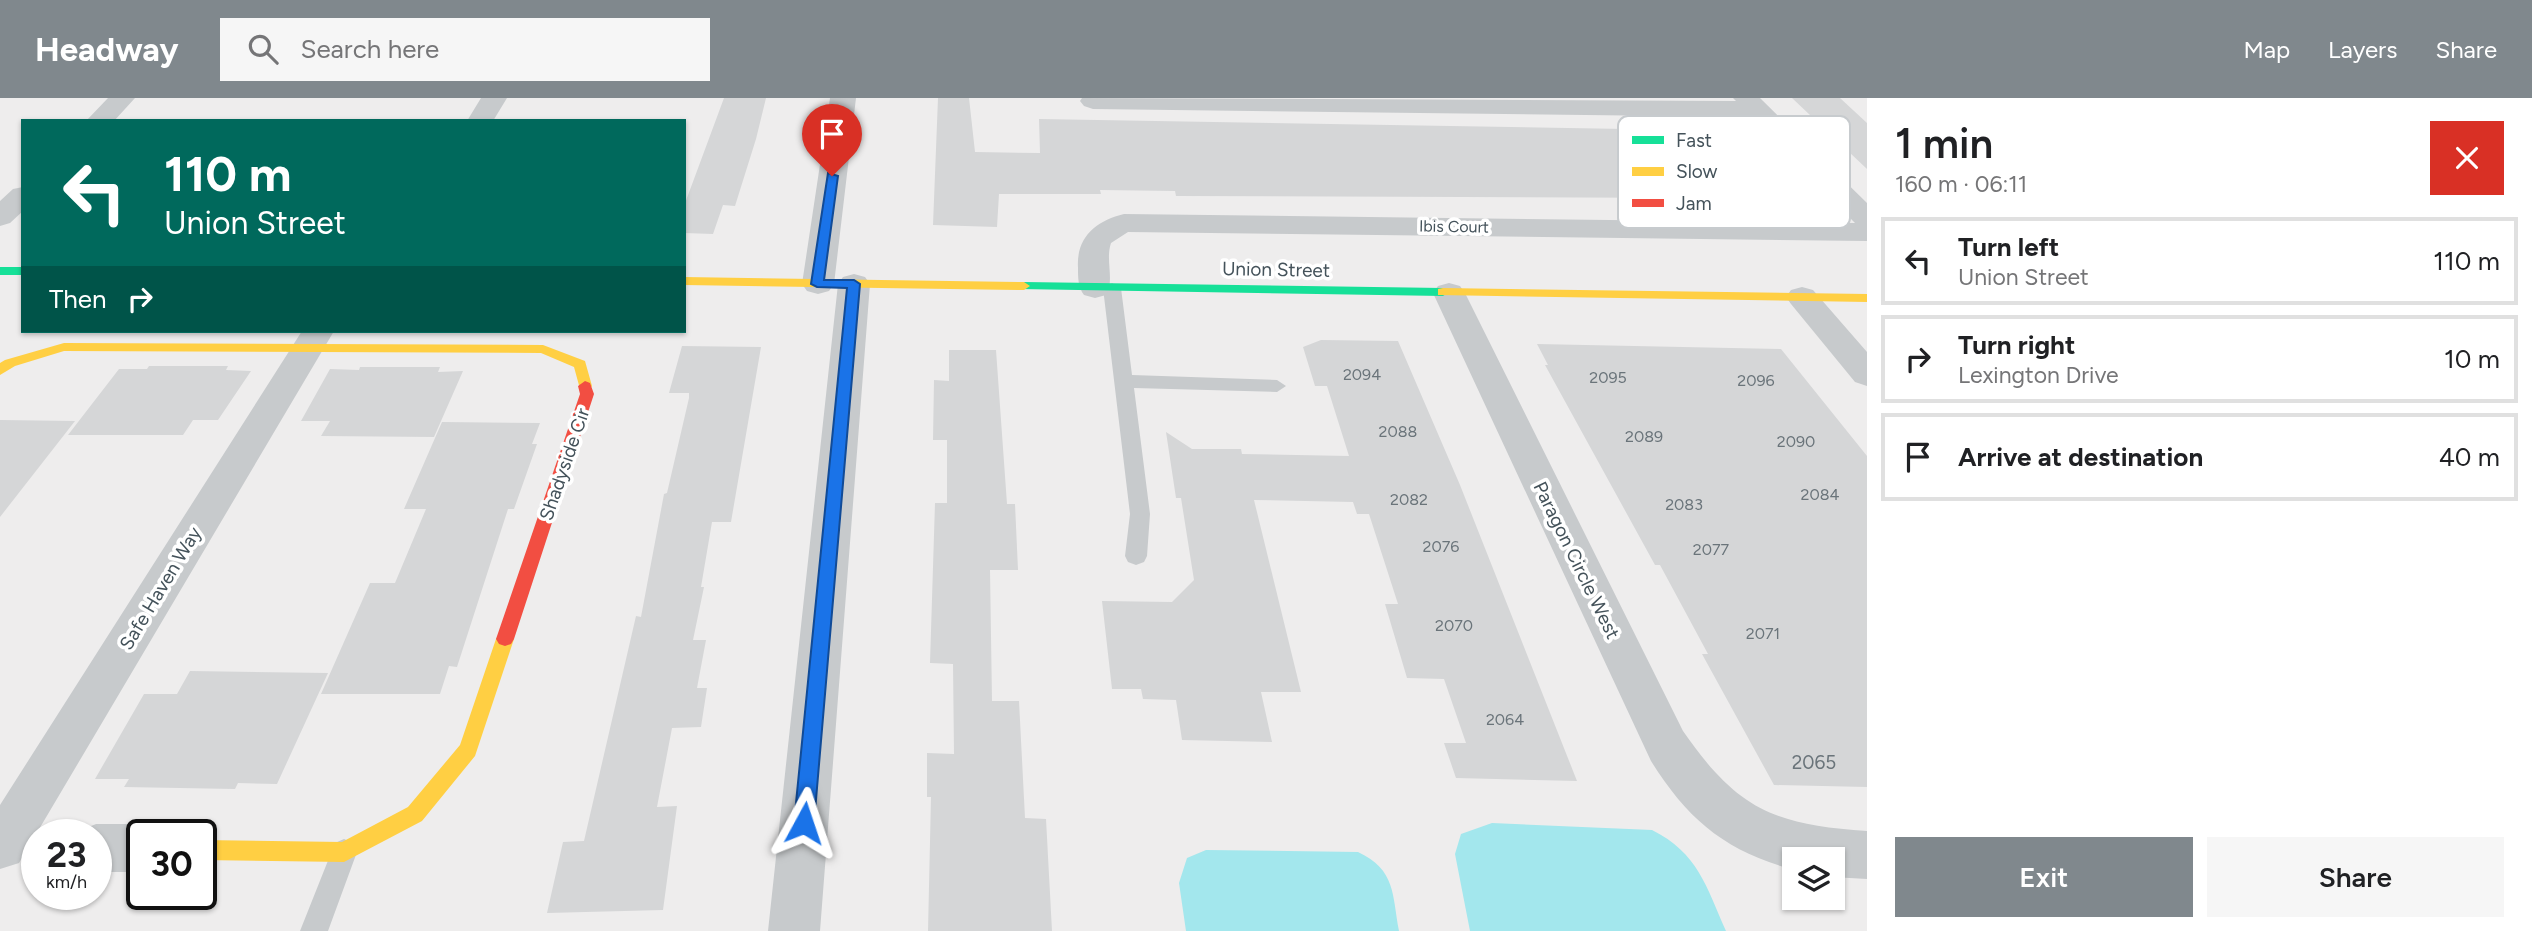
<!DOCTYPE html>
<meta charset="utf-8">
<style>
:root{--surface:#fff;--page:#f6f6f6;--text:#202124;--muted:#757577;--line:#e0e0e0;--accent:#80888d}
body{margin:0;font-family:Figtree,sans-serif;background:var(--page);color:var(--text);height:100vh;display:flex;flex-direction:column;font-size:26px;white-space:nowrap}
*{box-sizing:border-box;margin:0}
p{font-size:23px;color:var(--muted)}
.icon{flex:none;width:38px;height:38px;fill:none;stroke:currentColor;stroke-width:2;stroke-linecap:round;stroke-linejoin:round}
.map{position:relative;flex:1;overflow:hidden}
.panel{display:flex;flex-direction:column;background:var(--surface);width:665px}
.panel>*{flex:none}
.top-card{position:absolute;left:21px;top:21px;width:665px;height:214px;border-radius:0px;box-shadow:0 2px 5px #0004;background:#00695c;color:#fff;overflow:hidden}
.tools{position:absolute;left:1782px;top:749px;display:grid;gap:14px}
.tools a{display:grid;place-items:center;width:63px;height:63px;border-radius:0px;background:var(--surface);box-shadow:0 2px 5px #0004;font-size:35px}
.speed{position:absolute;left:21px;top:721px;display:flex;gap:14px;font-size:35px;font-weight:700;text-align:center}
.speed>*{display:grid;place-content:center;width:91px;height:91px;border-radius:50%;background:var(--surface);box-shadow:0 2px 5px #0004;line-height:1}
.speed small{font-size:18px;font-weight:400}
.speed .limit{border:4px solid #111;border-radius:10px;background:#fff;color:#111}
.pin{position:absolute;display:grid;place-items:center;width:60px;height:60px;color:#fff;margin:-72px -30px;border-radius:50% 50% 50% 0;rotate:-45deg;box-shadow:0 0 7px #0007}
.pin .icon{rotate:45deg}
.me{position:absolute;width:77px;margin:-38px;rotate:5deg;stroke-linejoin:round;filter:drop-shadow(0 0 5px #0008)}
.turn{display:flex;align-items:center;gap:24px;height:147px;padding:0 28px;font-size:32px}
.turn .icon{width:91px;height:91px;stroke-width:2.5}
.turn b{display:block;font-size:49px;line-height:60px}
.then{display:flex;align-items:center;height:66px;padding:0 28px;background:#0003;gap:14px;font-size:26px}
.round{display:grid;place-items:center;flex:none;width:74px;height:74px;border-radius:0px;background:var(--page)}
.summary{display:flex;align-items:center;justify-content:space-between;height:119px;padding:0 28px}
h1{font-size:42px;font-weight:600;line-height:52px}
.primary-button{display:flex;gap:14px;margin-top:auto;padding:14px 28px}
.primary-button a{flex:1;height:80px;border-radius:0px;background:var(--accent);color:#fff;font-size:28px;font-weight:600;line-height:80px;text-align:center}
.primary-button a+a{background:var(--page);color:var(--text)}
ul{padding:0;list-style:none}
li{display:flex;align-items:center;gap:21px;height:88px;margin:0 14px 10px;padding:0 14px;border:4px solid var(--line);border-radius:0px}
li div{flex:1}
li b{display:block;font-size:26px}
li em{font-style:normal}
header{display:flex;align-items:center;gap:42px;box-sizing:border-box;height:98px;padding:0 35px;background:var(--accent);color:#fff}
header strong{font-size:33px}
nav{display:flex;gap:38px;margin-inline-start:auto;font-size:24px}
.search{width:490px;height:63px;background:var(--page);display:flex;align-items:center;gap:18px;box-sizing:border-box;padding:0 24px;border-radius:0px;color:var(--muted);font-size:26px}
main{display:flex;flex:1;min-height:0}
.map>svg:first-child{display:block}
.water{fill:#a3e7ed}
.building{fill:#d5d6d7}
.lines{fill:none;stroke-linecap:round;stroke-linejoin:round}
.lane{fill:#c7cacc;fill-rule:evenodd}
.street{fill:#c7cacc;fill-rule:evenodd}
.fast{fill:#16e098;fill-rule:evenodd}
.slow{fill:#ffcf43;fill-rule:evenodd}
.jam{fill:#f24e42;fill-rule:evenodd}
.route{fill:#1a73e8;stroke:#114b97;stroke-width:2}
.labels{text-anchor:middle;stroke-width:7;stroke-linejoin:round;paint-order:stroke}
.far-street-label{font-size:16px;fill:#44525a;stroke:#fff}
.number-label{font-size:16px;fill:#6a747a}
.street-label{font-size:19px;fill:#44525a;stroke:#fff}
.near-number-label{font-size:19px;fill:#6a747a}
.key{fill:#fff;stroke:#c7cbce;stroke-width:2}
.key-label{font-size:19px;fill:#44525a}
</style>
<header>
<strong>Headway</strong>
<div class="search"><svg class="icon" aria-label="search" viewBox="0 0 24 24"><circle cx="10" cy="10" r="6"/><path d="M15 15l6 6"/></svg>Search here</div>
<nav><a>Map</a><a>Layers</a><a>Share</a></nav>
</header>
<main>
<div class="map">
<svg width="1867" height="833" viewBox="0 0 1867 833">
<rect width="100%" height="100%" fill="#eeeded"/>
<path class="water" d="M1492,725l160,7c46,23 54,56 74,101h-256l-15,-77 6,-20z
M1206,752l152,2c38,18 34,42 41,79h-213l-7,-48 8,-25z"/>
<path class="building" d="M724,0h42l-10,41 -21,67 -12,-1 -10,29 -29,-1v-27z
M938,0h31l6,54 65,1 -1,-34 704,12 68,73 -115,-6 -520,-2 -1,-5 -75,-1 1,4h-102l-2,33 -64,-2z
M1792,0h48l27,25v46z
M1321,242l77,1 62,144 117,296 -121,-3 -12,-35h22l-22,-64 -37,-1 -22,-74h13l-29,-90h-12l-4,-12 -99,-2 47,192h-40l11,50 -90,-2 -6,-40 -33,-1 -2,-10h-29l-10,-88 70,1 22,-22 -13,-82h-5l-10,-66 26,17h49l1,5 107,2 -22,-70h-12l-12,-39z
M1537,246l244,5 86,107v331l-93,-2 -72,-131h6l-48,-89h-5l-110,-200h3z
M682,248l79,1 -30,175h-19l-11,65h3l-11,53h13l-9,48h10l-6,39 -29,1 -15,79 20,-1 -14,104 -116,3 16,-71 21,-1 52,-225 5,1 23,-123 3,-1 22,-95v-5h-20z
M949,252h47l11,154h8l3,66h-28l2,131h27l6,117 21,1 6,112h-124l3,-134h-4v-44l27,1 -1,-90 -23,-1 5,-160h12v-63h-14l1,-60 15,1z
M149,268h79l-2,4 25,1 -33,49h-25l-10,15h-115l51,-66h28z
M360,269h80l-2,5 25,-1 -29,66 -113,-1 9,-15h-29l29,-52 29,1z
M0,322l75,1 -75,96z
M442,324l98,1 -8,21h5l-23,65h-6l-51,158 -8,-1 -9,28h-119l49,-111h25l31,-74h-22z
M190,573l138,2 -51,111 -39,-1 -3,6 -111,-2 5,-8h-34l49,-85h33z"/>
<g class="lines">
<path class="lane" d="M1112,185l9,5 11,87 145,5 9,6 -9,6 -143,-4 16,126 -3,42 -3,6 -8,3 -8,-3 -3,-6 5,-42 -27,-226z
M344,741l9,4 4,9 -29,79h-28l35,-88z"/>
<path class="street" d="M108,0h27l-21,23h-28z
M481,0h26l-14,23h-26z
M830,0h26l-22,186 -5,7 -11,3 -11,-3 -5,-7z
M1082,0l654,3 -3,-3h27l107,105v38l-739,-9 -17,11c-6,17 4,38 -5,52l-11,3 -11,-3c-6,-8 -6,-17 -6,-27 -2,-31 18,-47 46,-54l731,9 -105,-106 -657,-8 -9,-3 -4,-5z
M23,89v24l-13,12 -10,3v-25l13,-12z
M854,176l11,3 5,7 -50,647h-52l70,-647 5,-7z
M1449,185l11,3 5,7 218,438c54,78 91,94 184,100v48l-35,-2v-18h-38v11c-69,-19 -106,-50 -143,-109l-218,-468 5,-7z
M1802,189l11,3 54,62v34l-12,-4 -64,-78 -5,-7 5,-7z
M302,233h32l-315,532 -19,6v-64z
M96,726h46l17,7 2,4h-19v37h-46v-37h-19l2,-4z"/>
<path class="fast" d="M0,169h23v8h-23z
M1024,184l419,6 6,4 -6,4 -424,-7v-6z"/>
<path class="slow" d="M684,179l340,5 6,4 -6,4 -340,-5z
M1443,190l424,6v8l-429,-7v-6z
M64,245l479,2 42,16 7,25 -2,3h-10l-6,-22 -33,-14 -477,-2 -49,15 -15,9v-12l5,-3z
M505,534l6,2 3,5 -39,117 -53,65 -78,41 -143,-2v-20l141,2 66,-35 52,-62 36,-106 3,-5z"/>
<path class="jam" d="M585,283l5,2 4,11 -80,245 -3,5 -6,2 -6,-2 -3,-5 84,-245 -2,-8z"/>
</g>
<path class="route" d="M828,75l10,3 -14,104h30l6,4 -46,539 -3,7 -7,3 -7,-3 -3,-7 53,-535 -30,-1 -6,-3z"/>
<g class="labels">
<g class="far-street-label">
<text transform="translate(1454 128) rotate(1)" y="6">Ibis Court</text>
</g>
<g class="number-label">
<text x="1362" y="282">2094</text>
<text x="1608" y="285">2095</text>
<text x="1756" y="288">2096</text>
<text x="1398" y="339">2088</text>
<text x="1644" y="344">2089</text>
<text x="1796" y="349">2090</text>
<text x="1820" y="402">2084</text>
<text x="1409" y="407">2082</text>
<text x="1684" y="412">2083</text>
<text x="1441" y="454">2076</text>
<text x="1711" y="457">2077</text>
<text x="1454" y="533">2070</text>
<text x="1763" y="541">2071</text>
<text x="1505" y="627">2064</text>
</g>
<g class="street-label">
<text transform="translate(1276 171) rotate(1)" y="7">Union Street</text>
<text transform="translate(564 366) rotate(-71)" y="7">Shadyside Cir</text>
<text transform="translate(1577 462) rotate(64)" y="7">Paragon Circle West</text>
<text transform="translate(160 490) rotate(-59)" y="7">Safe Haven Way</text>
</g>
<g class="near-number-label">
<text x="1814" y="671">2065</text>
</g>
</g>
<rect x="1618" y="18" width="232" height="112" rx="10" class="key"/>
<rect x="1632" y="38" width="32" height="8" fill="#16e098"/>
<rect x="1632" y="69" width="32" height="9" fill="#ffcf43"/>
<rect x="1632" y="101" width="32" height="8" fill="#f24e42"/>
<g class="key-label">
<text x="1676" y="49">Fast</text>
<text x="1676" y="80">Slow</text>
<text x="1676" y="112">Jam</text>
</g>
</svg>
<div class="tools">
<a><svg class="icon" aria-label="layers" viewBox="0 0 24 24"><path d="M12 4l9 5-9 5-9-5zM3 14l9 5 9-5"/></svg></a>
</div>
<div class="speed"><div>23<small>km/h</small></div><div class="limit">30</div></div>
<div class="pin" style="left:832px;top:78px;background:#d93025"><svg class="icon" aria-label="arrive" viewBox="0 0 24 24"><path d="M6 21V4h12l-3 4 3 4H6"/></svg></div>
<svg class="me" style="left:804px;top:725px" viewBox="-20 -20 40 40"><path d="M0-17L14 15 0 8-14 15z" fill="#1a73e8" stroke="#fff" stroke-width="4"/></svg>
<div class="top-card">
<div class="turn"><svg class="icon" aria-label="left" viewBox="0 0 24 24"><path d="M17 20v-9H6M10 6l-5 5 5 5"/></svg><div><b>110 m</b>Union Street</div></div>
<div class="then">Then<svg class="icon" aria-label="right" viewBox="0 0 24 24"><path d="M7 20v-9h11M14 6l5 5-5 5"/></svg></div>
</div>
</div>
<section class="panel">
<div class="summary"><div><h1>1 min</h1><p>160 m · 06:11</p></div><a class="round" style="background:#d93025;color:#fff"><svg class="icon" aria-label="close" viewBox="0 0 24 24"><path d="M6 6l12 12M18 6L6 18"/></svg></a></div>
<ul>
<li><svg class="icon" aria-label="left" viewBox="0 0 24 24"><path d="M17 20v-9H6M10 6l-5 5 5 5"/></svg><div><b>Turn left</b><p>Union Street</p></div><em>110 m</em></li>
<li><svg class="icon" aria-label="right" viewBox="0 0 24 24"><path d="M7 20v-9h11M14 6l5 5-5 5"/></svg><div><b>Turn right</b><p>Lexington Drive</p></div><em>10 m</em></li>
<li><svg class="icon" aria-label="arrive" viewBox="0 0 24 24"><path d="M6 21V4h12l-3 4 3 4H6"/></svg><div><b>Arrive at destination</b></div><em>40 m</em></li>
</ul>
<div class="primary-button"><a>Exit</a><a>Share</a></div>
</section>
</main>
